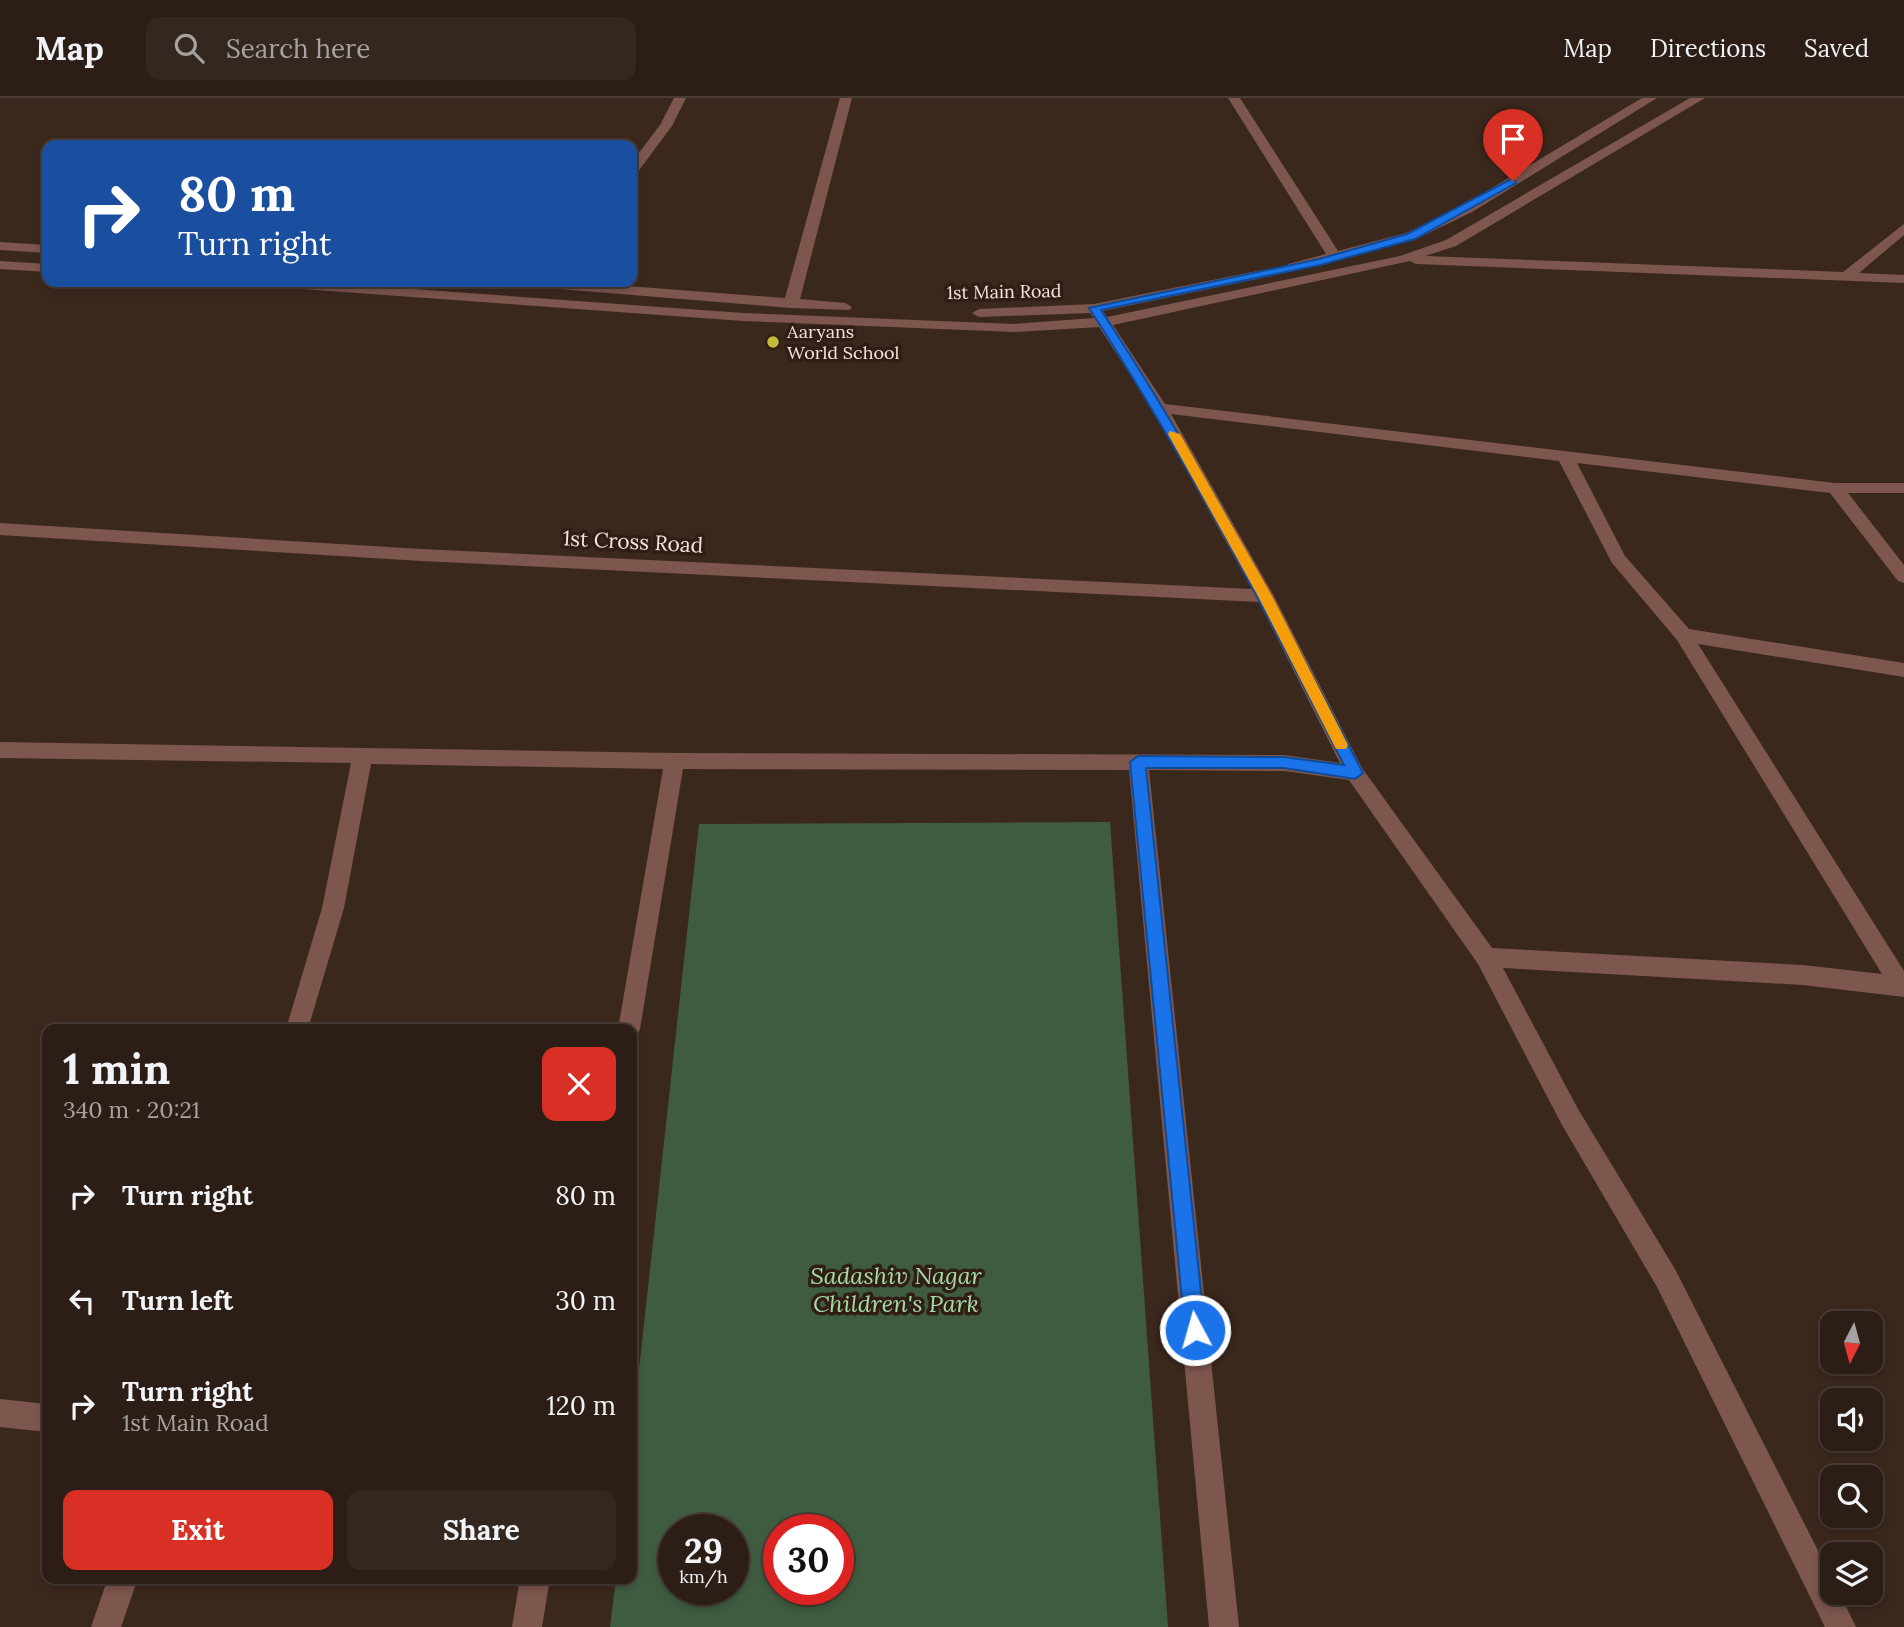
<!DOCTYPE html>
<meta charset="utf-8">
<style>
:root{--surface:#2c1e16;--page:#34271f;--text:#f1f3f6;--muted:#a6a2a1;--line:#483c35;--accent:#d93025}
body{margin:0;font-family:Lora,serif;background:var(--page);color:var(--text);height:100vh;display:flex;flex-direction:column;font-size:26px;white-space:nowrap}
*{box-sizing:border-box;margin:0}
p{font-size:23px;color:var(--muted)}
.icon{flex:none;width:38px;height:38px;fill:none;stroke:currentColor;stroke-width:2;stroke-linecap:round;stroke-linejoin:round}
.map{position:relative;flex:1;overflow:hidden}
.details{position:absolute;left:42px;top:926px;width:595px;height:560px;display:flex;flex-direction:column;background:var(--surface);border-radius:14px;box-shadow:0 4px 10px #0003,0 0 0 2px var(--line)}
.details>*{flex:none}
.banner{position:absolute;left:42px;top:42px;width:595px;height:147px;border-radius:14px;box-shadow:0 4px 10px #0003,0 0 0 2px var(--line);background:#1a4fa0;color:#fff;overflow:hidden}
.needle{width:46px;rotate:186deg}
.fabs{position:absolute;left:1820px;top:1213px;display:grid;gap:14px}
.fabs a{display:grid;place-items:center;width:63px;height:63px;border-radius:14px;background:var(--surface);box-shadow:0 4px 10px #0003,0 0 0 2px var(--line);font-size:35px}
.speed{position:absolute;left:658px;top:1416px;display:flex;gap:14px;font-size:35px;font-weight:700;text-align:center}
.speed>*{display:grid;place-content:center;width:91px;height:91px;border-radius:50%;background:var(--surface);box-shadow:0 4px 10px #0003,0 0 0 2px var(--line);line-height:1}
.speed small{font-size:18px;font-weight:400}
.speed .limit{border:10px solid #d22;background:#fff;color:#111}
.pin{position:absolute;display:grid;place-items:center;width:60px;height:60px;color:#fff;margin:-72px -30px;border-radius:50% 50% 50% 0;rotate:-45deg;box-shadow:0 0 7px #0007}
.pin .icon{rotate:45deg}
.me{position:absolute;width:77px;margin:-38px;rotate:354deg;stroke-linejoin:round;filter:drop-shadow(0 0 5px #0008)}
.turn{display:flex;align-items:center;gap:24px;height:147px;padding:0 21px;font-size:32px}
.turn .icon{width:91px;height:91px;stroke-width:2.5}
.turn b{display:block;font-size:49px;line-height:60px}
.round{display:grid;place-items:center;flex:none;width:74px;height:74px;border-radius:14px;background:var(--page)}
.headline{display:flex;align-items:center;justify-content:space-between;height:119px;padding:0 21px}
h1{font-size:42px;font-weight:800;line-height:52px}
.button{display:flex;gap:14px;margin-top:auto;padding:14px 21px}
.button a{flex:1;height:80px;border-radius:14px;background:var(--accent);color:#fff;font-size:28px;font-weight:800;line-height:80px;text-align:center}
.button a+a{background:var(--page);color:var(--text)}
ul{padding:0;list-style:none}
li{display:flex;align-items:center;gap:21px;height:105px;padding:0 21px}
li div{flex:1}
li b{display:block;font-size:26px}
li em{font-style:normal}
header{display:flex;align-items:center;gap:42px;box-sizing:border-box;height:98px;padding:0 35px;background:var(--surface);border-bottom:2px solid var(--line)}
header strong{font-size:33px}
nav{display:flex;gap:38px;margin-inline-start:auto;font-size:24px}
.search{width:490px;height:63px;background:var(--page);display:flex;align-items:center;gap:18px;box-sizing:border-box;padding:0 24px;border-radius:14px;color:var(--muted);font-size:26px}
.map>svg:first-child{display:block}
.green{fill:#3f5c40;fill-rule:evenodd}
.lines{fill:none;stroke-linecap:round;stroke-linejoin:round}
.minor{fill:#7d564e;fill-rule:evenodd}
.route{fill:#1a73e8;stroke:#114b97;stroke-width:2}
.slow{fill:#f59e0b}
.poi-dot{fill:#c6bc3c;stroke:#301e14;stroke-width:2.5}
.labels{text-anchor:middle;stroke-width:7;stroke-linejoin:round;paint-order:stroke}
.far-street-label{font-size:18px;fill:#f2e5de;stroke:#301e14}
.far-poi-label{font-size:18px;fill:#f2e5de;stroke:#301e14;text-anchor:start}
.street-label{font-size:21px;fill:#f2e5de;stroke:#301e14}
.near-park-label{font-size:24px;font-style:italic;fill:#a3daa5;stroke:#301e14}
</style>
<header>
<strong>Map</strong>
<div class="search"><svg class="icon" aria-label="search" viewBox="0 0 24 24"><circle cx="10" cy="10" r="6"/><path d="M15 15l6 6"/></svg>Search here</div>
<nav><a>Map</a><a>Directions</a><a>Saved</a></nav>
</header>
<div class="map">
<svg width="1904" height="1529" viewBox="0 0 1904 1529">
<rect width="100%" height="100%" fill="#3b281d"/>
<path class="green" d="M1110,724l58,805h-558l6,-48 16,-1v-145l67,-609zM674,1432h59v59h-59zM779,1432h59v59h-59z"/>
<g class="lines">
<path class="minor" d="M674,0h12l-14,28 -35,47 -5,1v-12l28,-37z
M840,0h12l-52,201 45,4 7,4 -2,3 -59,-2 -268,-22 -7,-4h59l210,16z
M1228,0h12l98,153 68,-18 56,-27 180,-108h15l-185,114 -56,27 -123,32 -5,-1v-6l38,-10z
M1690,0h15l-249,148 -31,10 418,16 61,-48v11l-45,38 45,2v8l-488,-19 -6,-3 -297,64 52,79 670,79h69v10h-56l56,72v18l-6,-2 -68,-88 -253,-30 48,93 64,73 215,34v14l-206,-33 206,327v26l-101,-12 -300,-17 75,141 97,160 157,309v14h7l17,35h-31l-168,-340 -95,-162 -84,-161 -129,-184 -64,-9 -136,-1 90,857h-30l-80,-857 -446,-1 -43,260 -3,7 -5,2v-9h-14l45,-260 -292,-5 -27,144 -36,121h-22l36,-121 29,-145 -351,-5v-16l674,11 611,2 55,8 -81,-161 -838,-41 -421,-26v-12l421,26 831,40 -100,-181 -53,-81 -85,5 -271,-11 -483,-35 -7,-4h63l427,31 271,11 80,-6 -4,-5 -111,4 -7,-4 7,-4 115,-5 168,-34 7,4 -7,4 -159,33 4,6 293,-61 46,-16zM1171,316l388,47 53,102 65,77 205,334 -79,-9 -311,-17 -130,-180 -88,-172z
M0,144l47,3v8l-47,-3z
M0,163l47,3v8l-47,-3z
M0,1301l47,5v28l-47,-5z
M108,1480h30l-17,49h-30z
M520,1480h30l-8,49h-30z"/>
</g>
<path class="route" d="M1513,80l3,5 -101,56 -95,26 -219,45c98,149 180,305 262,463l-8,6 -71,-11h-138l59,562 -3,7 -7,3 -8,-3 -2,-7 -55,-568 8,-6 146,1 60,8c-79,-156 -160,-310 -255,-457l230,-49 88,-25z"/>
<path class="slow" d="M1170,333l10,3 92,162 76,149 -2,4h-10l-78,-153 -90,-162z"/>
<circle class="poi-dot" cx="773" cy="244" r="7"/>
<g class="labels">
<g class="far-street-label">
<text transform="translate(1004 194) rotate(-1)" y="6">1st Main Road</text>
</g>
<g class="far-poi-label">
<text x="787" y="240">Aaryans<tspan x="787" dy="21">World School</tspan></text>
</g>
<g class="street-label">
<text transform="translate(633 444) rotate(3)" y="7">1st Cross Road</text>
</g>
<g class="near-park-label">
<text x="896" y="1186">Sadashiv Nagar<tspan x="896" dy="28">Children's Park</tspan></text>
</g>
</g>
</svg>
<div class="fabs">
<a><svg class="needle" viewBox="-14 -14 28 28"><path d="M0-13l5 13h-10z" fill="#e53935"/><path d="M0 13l5-13h-10z" fill="#a6a2a1"/></svg></a>
<a><svg class="icon" aria-label="sound" viewBox="0 0 24 24"><path d="M4 9h4l5-4v14l-5-4H4zM17 9q2 3 0 6"/></svg></a>
<a><svg class="icon" aria-label="search" viewBox="0 0 24 24"><circle cx="10" cy="10" r="6"/><path d="M15 15l6 6"/></svg></a>
<a><svg class="icon" aria-label="layers" viewBox="0 0 24 24"><path d="M12 4l9 5-9 5-9-5zM3 14l9 5 9-5"/></svg></a>
</div>
<div class="speed"><div>29<small>km/h</small></div><div class="limit">30</div></div>
<div class="pin" style="left:1513px;top:83px;background:#d93025"><svg class="icon" aria-label="arrive" viewBox="0 0 24 24"><path d="M6 21V4h12l-3 4 3 4H6"/></svg></div>
<svg class="me" style="left:1195px;top:1232px" viewBox="-20 -20 40 40"><circle r="17" fill="#1a73e8" stroke="#fff" stroke-width="3"/><path d="M0-11L8 9 0 5-8 9z" fill="#fff"/></svg>
<div class="banner">
<div class="turn"><svg class="icon" aria-label="right" viewBox="0 0 24 24"><path d="M7 20v-9h11M14 6l5 5-5 5"/></svg><div><b>80 m</b>Turn right</div></div>
</div>
<section class="details">
<div class="headline"><div><h1>1 min</h1><p>340 m · 20:21</p></div><a class="round" style="background:#d93025;color:#fff"><svg class="icon" aria-label="close" viewBox="0 0 24 24"><path d="M6 6l12 12M18 6L6 18"/></svg></a></div>
<ul>
<li><svg class="icon" aria-label="right" viewBox="0 0 24 24"><path d="M7 20v-9h11M14 6l5 5-5 5"/></svg><div><b>Turn right</b></div><em>80 m</em></li>
<li><svg class="icon" aria-label="left" viewBox="0 0 24 24"><path d="M17 20v-9H6M10 6l-5 5 5 5"/></svg><div><b>Turn left</b></div><em>30 m</em></li>
<li><svg class="icon" aria-label="right" viewBox="0 0 24 24"><path d="M7 20v-9h11M14 6l5 5-5 5"/></svg><div><b>Turn right</b><p>1st Main Road</p></div><em>120 m</em></li>
</ul>
<div class="button"><a>Exit</a><a>Share</a></div>
</section>
</div>
